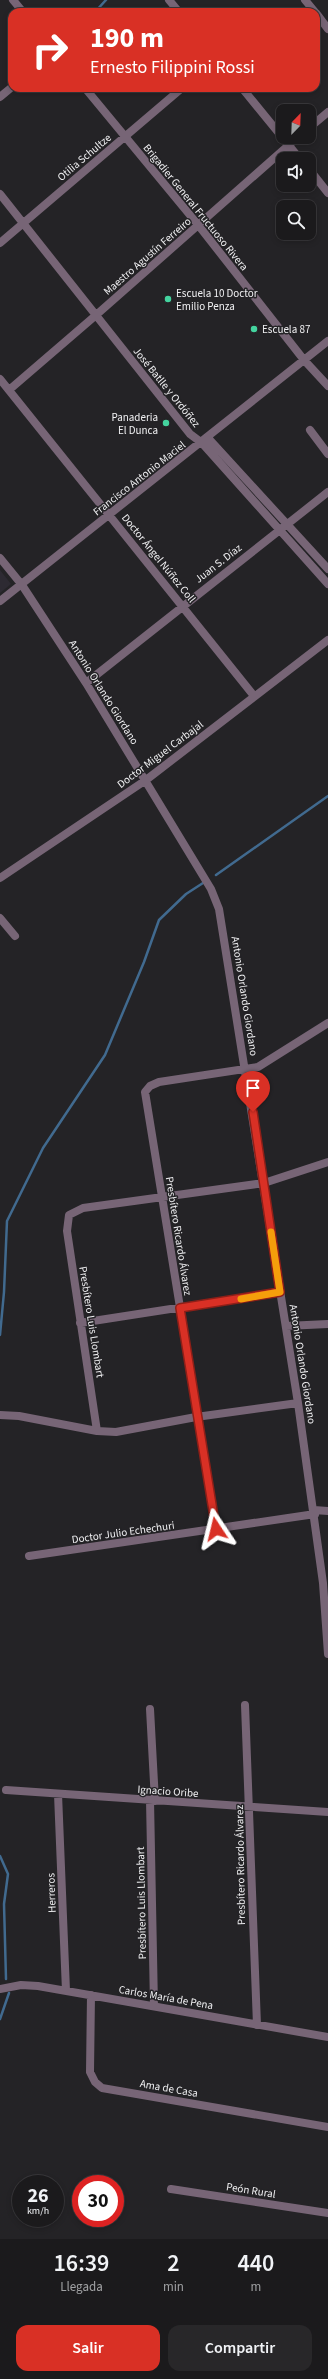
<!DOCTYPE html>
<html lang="es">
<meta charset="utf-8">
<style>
:root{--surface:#1b1a1c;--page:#282729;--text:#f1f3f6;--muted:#a0a1a3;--line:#39383b;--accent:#d93025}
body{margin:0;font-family:"Source Sans 3",sans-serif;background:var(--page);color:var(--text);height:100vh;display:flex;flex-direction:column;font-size:15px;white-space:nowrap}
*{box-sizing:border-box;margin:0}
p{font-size:13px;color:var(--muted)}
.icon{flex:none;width:22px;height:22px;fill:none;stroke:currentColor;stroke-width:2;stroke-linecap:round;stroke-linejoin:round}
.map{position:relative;height:2239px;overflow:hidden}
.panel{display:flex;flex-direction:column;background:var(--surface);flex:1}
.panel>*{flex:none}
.guide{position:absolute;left:8px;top:8px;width:312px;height:84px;border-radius:12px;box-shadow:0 2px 6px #0003,0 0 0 1px var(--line);background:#d93025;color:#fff;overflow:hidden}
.needle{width:26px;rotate:23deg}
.controls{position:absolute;left:276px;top:104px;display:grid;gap:8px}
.controls a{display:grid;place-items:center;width:40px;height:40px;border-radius:8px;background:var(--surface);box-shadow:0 2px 6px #0003,0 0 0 1px var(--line);font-size:20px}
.speed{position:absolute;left:12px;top:2175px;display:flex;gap:8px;font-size:20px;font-weight:700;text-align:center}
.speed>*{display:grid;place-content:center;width:52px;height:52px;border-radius:50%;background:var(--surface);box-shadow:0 2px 6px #0003,0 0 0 1px var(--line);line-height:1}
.speed small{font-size:10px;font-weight:400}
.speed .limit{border:6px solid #d22;background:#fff;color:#111}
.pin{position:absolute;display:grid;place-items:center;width:34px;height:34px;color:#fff;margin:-41px -17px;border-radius:50% 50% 50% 0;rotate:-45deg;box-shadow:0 0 4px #0007}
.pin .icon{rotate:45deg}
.me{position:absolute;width:44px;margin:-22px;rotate:350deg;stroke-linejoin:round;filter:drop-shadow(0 0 3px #0008)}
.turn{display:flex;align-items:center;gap:14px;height:84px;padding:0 16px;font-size:18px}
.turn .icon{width:52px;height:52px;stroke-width:2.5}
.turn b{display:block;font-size:28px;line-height:34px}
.eta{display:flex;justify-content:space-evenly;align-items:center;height:68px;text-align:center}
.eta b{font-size:24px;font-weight:600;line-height:28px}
.cta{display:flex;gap:8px;margin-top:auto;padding:8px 16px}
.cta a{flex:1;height:46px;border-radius:12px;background:var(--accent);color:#fff;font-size:16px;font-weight:600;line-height:46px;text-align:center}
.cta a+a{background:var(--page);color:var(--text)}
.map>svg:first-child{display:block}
.built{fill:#2d2a32}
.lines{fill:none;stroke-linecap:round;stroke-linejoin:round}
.stream{stroke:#416a8f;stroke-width:2.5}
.street{stroke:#776576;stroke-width:8}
.route-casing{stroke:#8d1f18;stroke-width:10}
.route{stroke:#d93025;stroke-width:7}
.slow{stroke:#f59e0b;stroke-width:7}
.poi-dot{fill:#44d49f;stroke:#242326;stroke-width:1.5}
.labels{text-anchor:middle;stroke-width:3;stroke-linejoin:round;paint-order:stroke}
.street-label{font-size:11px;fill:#f0f0f2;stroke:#242326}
.poi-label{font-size:11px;fill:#f0f0f2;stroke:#242326;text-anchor:start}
</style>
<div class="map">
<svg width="328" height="2239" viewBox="0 0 328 2239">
<rect width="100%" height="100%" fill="#242326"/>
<path class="built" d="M0,570l11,14 -11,9z"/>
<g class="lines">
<path class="stream" d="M95,12l11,-12
M216,875l112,-79
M0,1335l4,-43 3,-71 36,-73 62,-93 39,-93 15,-42 27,-26 17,-11
M0,1856l8,18 -4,30 2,75
M0,2019l9,-26"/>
<path class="street" d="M13,0l10,12
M169,0l10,12
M305,0l10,12
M316,13l12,16
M85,88l114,138 105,134 24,26
M242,88l58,71
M0,97l12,-10
M309,128l19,-16
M309,169l19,24
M0,194l190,240 12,9 126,141
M0,243l182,-155
M0,379l254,317
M9,390l86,-74 203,-179
M310,430l18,24
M208,438l120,131
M0,558l22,27 64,98 125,206 8,20 79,494 25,180 5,71
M0,601l328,-260
M86,683l242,-191
M0,878l146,-98 182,-140
M0,918l15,18
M80,1323l200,-31
M286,1326l42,-2
M0,1415l19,1 78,15 19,1 80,-15 102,-14
M97,1431l-30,-200 2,-16 14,-7 181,-25 64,-21
M314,1510l14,1
M216,1529l-71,-437 5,-6 9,-4 99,-15 70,-44
M29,1556l286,-42
M245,1705l12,320
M150,1709l5,92
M6,1790l322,22
M58,1794l8,197
M150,1800l4,206
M0,1989l21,-4 17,1 290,51
M91,1995l-1,77 5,10 7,6 226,39
M171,2189l157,24"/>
</g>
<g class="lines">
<g class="route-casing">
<path id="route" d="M216,1529l-36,-221 100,-16 -27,-180"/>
</g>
<use href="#route" class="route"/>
<path class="slow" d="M241,1299l39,-7 -9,-60"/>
</g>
<g class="poi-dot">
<circle cx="168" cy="299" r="4"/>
<circle cx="254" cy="329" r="4"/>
<circle cx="166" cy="423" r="4"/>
</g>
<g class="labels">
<g class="street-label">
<text transform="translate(84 157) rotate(-40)" y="4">Otilia Schultze</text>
<text transform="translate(196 207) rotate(51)" y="4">Brigadier General Fructuoso Rivera</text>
<text transform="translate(147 256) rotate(-41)" y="4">Maestro Agustín Ferreiro</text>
<text transform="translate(167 387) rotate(51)" y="4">José Batlle y Ordóñez</text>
<text transform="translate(139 478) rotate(-38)" y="4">Francisco Antonio Maciel</text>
<text transform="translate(159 558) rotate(51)" y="4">Doctor Ángel Núñez Coll</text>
<text transform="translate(218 563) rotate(-38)" y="4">Juan S. Díaz</text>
<text transform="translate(104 692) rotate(58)" y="4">Antonio Orlando Giordano</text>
<text transform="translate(160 754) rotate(-37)" y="4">Doctor Miguel Carbajal</text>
<text transform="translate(245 996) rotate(81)" y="4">Antonio Orlando Giordano</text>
<text transform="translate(179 1236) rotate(81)" y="4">Presbítero Ricardo Álvarez</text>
<text transform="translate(92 1322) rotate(81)" y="4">Presbítero Luis Llombart</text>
<text transform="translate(303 1364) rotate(81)" y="4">Antonio Orlando Giordano</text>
<text transform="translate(123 1532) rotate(-8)" y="4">Doctor Julio Echechuri</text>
<text transform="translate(168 1791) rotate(4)" y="4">Ignacio Oribe</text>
<text transform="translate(240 1865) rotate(-91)" y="4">Presbítero Ricardo Álvarez</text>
<text transform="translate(51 1893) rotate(-92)" y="4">Herreros</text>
<text transform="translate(141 1903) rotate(-91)" y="4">Presbítero Luis Llombart</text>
<text transform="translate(166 1997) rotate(10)" y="4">Carlos María de Pena</text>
<text transform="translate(169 2088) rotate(10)" y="4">Ama de Casa</text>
<text transform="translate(251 2190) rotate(9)" y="4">Peón Rural</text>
</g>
<g class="poi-label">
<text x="176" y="297">Escuela 10 Doctor<tspan x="176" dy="13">Emilio Penza</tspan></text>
<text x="262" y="333">Escuela 87</text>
<text x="158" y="421" text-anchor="end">Panaderia<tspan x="158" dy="13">El Dunca</tspan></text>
</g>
</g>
</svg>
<div class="controls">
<a><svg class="needle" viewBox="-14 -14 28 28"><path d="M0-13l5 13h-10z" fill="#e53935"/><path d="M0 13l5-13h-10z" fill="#a0a1a3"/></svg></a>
<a><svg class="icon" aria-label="sound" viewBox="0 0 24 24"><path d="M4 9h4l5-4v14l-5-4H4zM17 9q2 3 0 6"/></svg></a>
<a><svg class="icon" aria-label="search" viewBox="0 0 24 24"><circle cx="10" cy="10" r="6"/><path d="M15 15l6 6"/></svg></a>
</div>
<div class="speed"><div>26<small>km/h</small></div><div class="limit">30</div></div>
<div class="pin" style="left:253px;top:1112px;background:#d93025"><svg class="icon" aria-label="arrive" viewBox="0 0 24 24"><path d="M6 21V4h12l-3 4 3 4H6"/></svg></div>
<svg class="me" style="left:216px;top:1529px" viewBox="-20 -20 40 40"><path d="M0-17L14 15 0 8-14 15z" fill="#d93025" stroke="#fff" stroke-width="4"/></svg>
<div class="guide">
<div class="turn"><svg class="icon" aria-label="right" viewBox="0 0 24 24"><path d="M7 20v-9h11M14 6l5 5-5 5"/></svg><div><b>190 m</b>Ernesto Filippini Rossi</div></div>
</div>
</div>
<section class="panel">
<div class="eta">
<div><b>16:39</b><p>Llegada</p></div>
<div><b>2</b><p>min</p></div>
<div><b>440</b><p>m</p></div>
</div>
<div class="cta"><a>Salir</a><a>Compartir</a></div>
</section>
